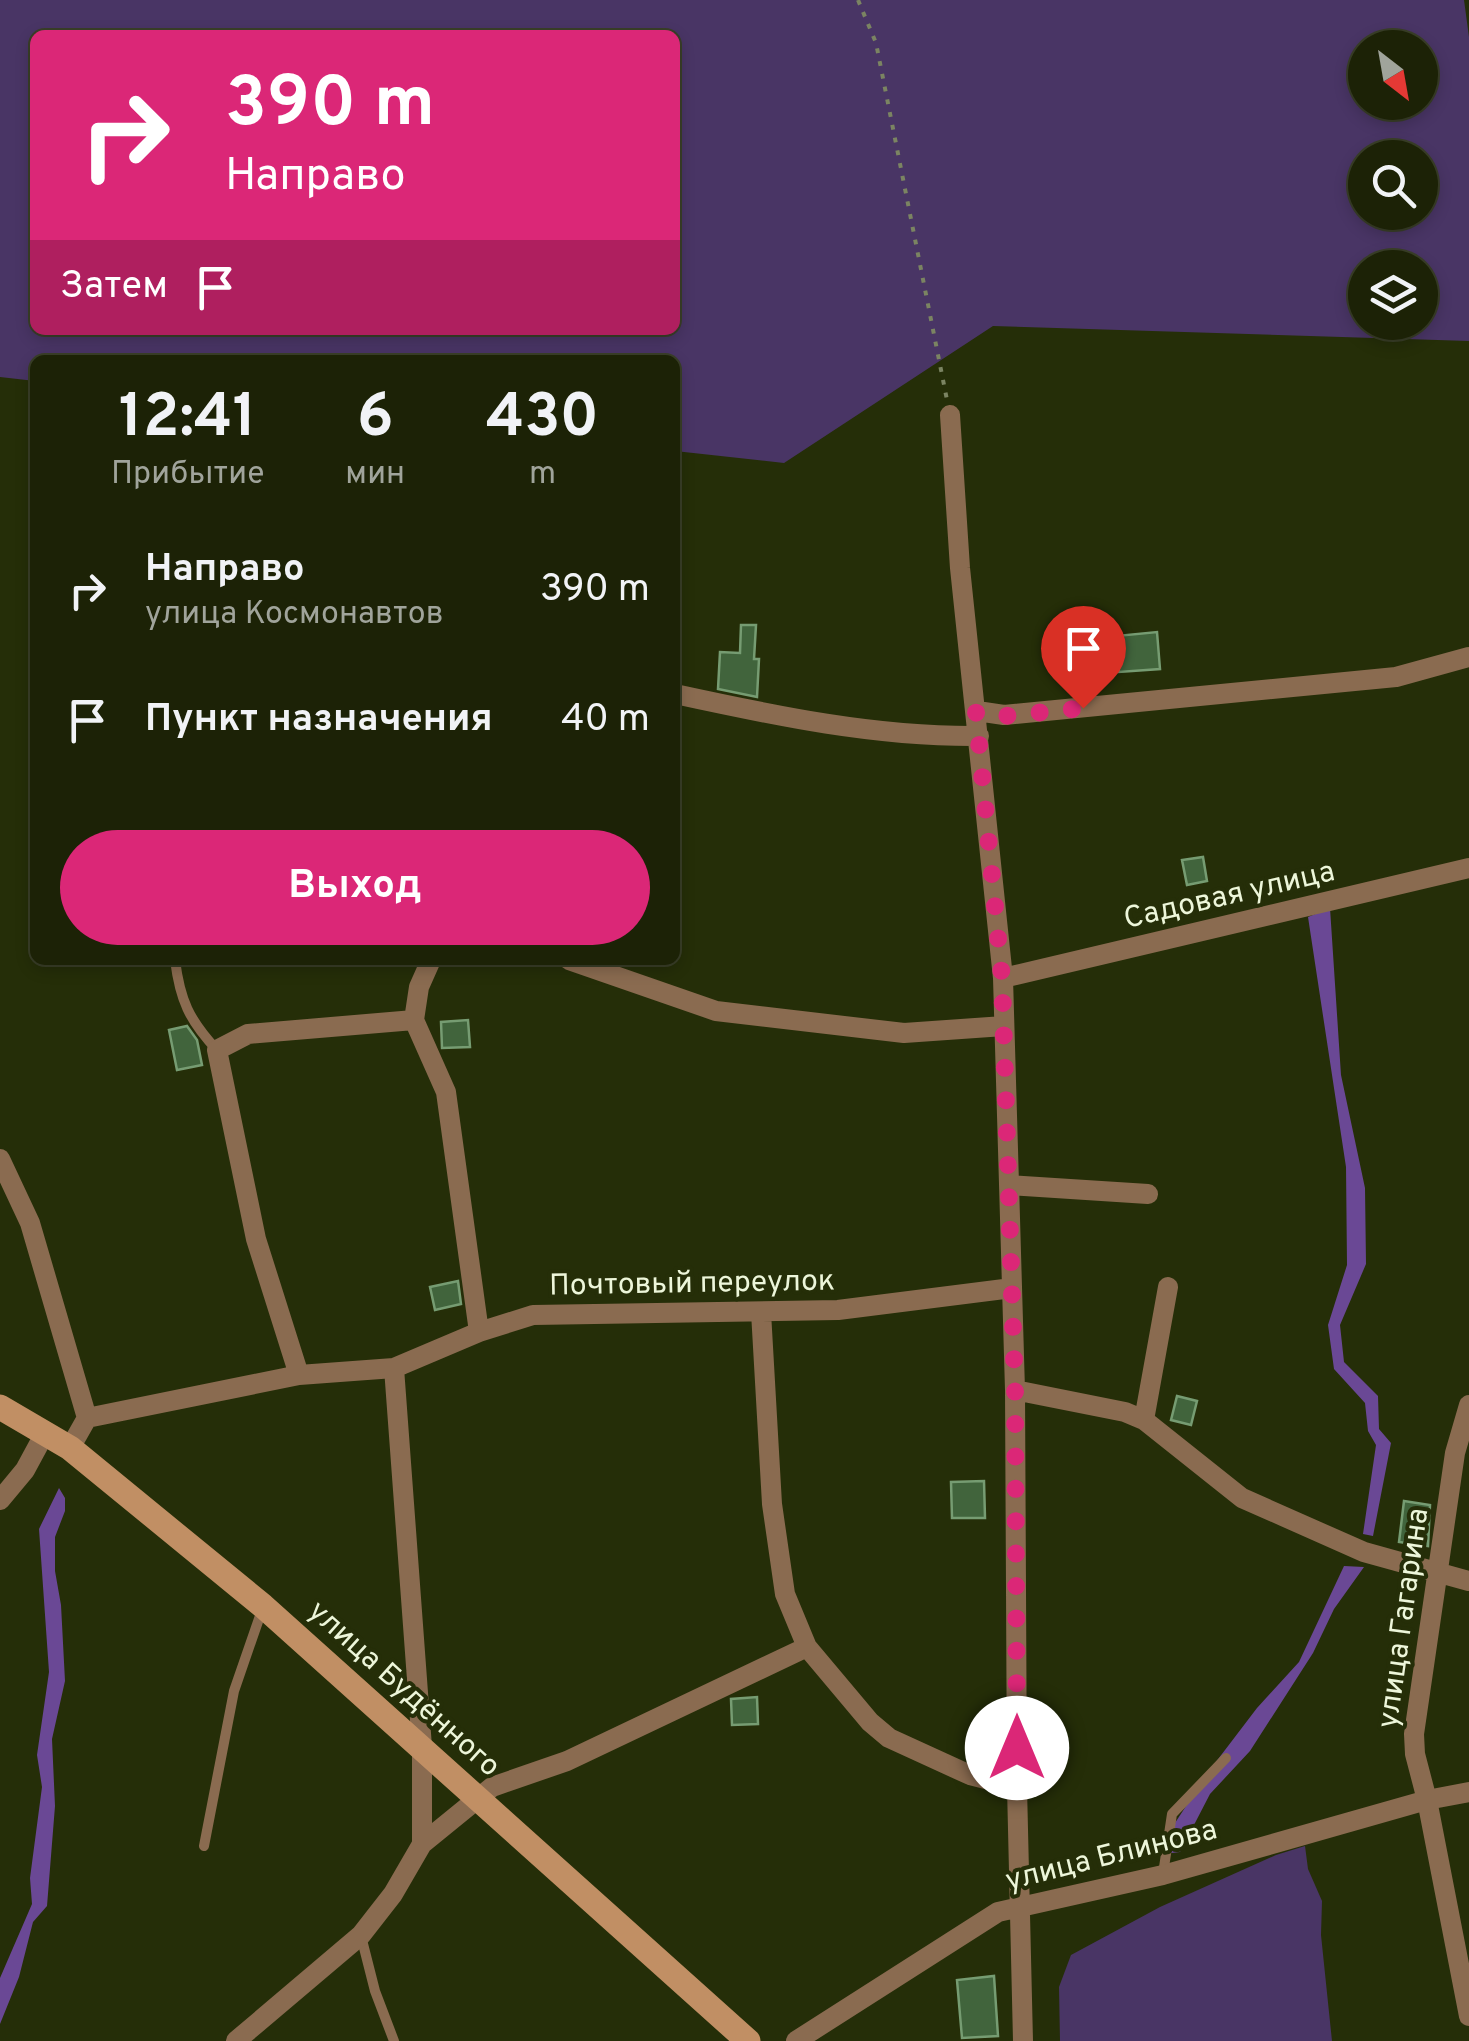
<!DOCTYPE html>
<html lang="ru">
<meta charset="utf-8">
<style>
:root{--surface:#1c2206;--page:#252a10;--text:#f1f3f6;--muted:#a0a49b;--line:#3a3f28;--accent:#db2777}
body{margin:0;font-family:Overpass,sans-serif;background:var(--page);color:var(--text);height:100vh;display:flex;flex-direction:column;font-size:38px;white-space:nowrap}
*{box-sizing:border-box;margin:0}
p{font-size:32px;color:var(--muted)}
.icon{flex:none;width:55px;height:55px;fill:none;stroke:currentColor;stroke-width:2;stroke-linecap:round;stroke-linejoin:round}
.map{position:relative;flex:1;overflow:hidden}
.panel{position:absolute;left:30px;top:355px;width:650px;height:610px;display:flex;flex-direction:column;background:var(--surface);border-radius:15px;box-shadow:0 5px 15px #0003,0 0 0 2px var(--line)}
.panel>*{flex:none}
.hud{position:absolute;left:30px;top:30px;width:650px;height:305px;border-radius:15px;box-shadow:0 5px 15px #0003,0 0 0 2px var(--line);background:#db2777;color:#fff;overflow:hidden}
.needle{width:65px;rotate:149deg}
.buttons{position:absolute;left:1348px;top:30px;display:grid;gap:20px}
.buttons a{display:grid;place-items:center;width:90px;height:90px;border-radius:50%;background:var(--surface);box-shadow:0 5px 15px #0003,0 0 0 2px var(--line);font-size:50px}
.pin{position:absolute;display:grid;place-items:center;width:85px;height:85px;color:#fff;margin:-102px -42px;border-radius:50% 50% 50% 0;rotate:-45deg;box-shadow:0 0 10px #0007}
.pin .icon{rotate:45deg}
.me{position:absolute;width:110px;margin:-55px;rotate:0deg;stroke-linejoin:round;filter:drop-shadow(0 0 8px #0008)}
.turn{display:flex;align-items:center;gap:35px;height:210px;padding:0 30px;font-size:45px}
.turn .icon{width:130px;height:130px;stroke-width:2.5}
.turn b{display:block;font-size:70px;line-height:85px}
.then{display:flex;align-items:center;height:95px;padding:0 30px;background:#0003;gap:20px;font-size:38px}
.eta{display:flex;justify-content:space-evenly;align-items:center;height:170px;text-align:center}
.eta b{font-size:60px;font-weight:700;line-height:70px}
.button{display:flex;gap:20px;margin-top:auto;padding:20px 30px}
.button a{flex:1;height:115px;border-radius:60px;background:var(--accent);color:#fff;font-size:40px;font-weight:700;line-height:115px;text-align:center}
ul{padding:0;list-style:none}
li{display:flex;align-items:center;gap:30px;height:130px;padding:0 30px}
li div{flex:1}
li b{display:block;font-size:38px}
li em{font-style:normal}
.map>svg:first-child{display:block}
.green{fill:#493565;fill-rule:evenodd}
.forest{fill:#6a4895}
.building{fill:#41643c;stroke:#769c72;stroke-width:2.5}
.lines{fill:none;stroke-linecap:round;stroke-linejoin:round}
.path{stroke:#7b8462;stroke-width:4;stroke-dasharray:5 8;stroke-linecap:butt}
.lane{stroke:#8a6b50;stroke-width:10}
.street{stroke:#8a6b50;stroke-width:20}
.secondary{stroke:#c18f64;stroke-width:25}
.route{stroke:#db2777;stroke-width:18;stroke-dasharray:0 32.4}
.labels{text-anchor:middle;stroke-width:8;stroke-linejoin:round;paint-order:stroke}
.street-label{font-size:30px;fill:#edf6da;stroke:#252e08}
</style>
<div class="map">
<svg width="1469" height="2041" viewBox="0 0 1469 2041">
<rect width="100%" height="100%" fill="#252e08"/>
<path class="green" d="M0,0h1464l5,37v304l-476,-15 -209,137 -109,-12v-91h-640v21l-35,-4zM35,35h640v295h-640zM1365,48h55v54h-55zM1365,158h55v54h-55zM1365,268h55v54h-55z
M1305,1846l3,23 14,32 -1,34 11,106h-272l-1,-54 12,-32 89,-48 116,-52z"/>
<path class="forest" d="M1330,908l11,167 24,113 1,76 -26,61 4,37 34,34 1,33 12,14 -18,93 -10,-2 13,-89 -8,-14 -3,-28 -31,-34 -6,-44 19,-60 -1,-98 -38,-250z
M59,1488l6,10v13l-10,26v34l6,34 4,76 -13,58 3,67 -8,100 -14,16 -14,55 -19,47v-46l32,-74 -2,-26 12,-91 -5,-32 12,-83 -10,-143z
M1344,1566l20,1 -30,42 -21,44 -63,98 -40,43 -30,58 -26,3 55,-84 48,-63 42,-46z"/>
<path class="building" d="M741,625h15l-2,34h5l-2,38 -39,-8 2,-37 20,1z
M1157,632l3,37 -41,3 -3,-36z
M1203,857l4,24 -20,4 -5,-25z
M468,1020l2,27 -28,1 -1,-26z
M187,1026l10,14 5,25 -25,5 -8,-40z
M458,1281l3,23 -26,6 -5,-23z
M1177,1396l20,5 -6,24 -20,-5z
M984,1481l1,37h-33l-1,-36z
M1404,1501l26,4 -2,41 -29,-4z
M757,1697l1,27 -26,1 -1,-26z
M994,1976l4,60 -36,2 -5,-58z"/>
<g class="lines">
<path class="path" d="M858,0l18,43 71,357"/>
<path class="lane" d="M175,960c5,40 14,60 42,90
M204,1846l30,-155 29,-84
M1163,1874l9,-60 54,-56
M361,1936l14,55 19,50"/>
<path class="street" d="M950,415l10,153 43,410 12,412 2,397 6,254
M675,694c101,22 201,43 304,42
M977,711l27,4 392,-38 73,-20
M569,960l147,51 188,22 100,-7
M1003,978l466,-110
M414,1020l32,72 33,240
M414,1020l5,-33 12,-27
M0,1159l30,64 57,195
M1009,1185l139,9
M761,1312l11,192 13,90 22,53 63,75 19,16 81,37 47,12
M299,1375l-43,-136 -39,-189 31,-16 166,-14
M1015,1390l110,22 19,8 98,78 122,54 105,29
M1469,1405l-14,48 -41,281 1,20 12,46 42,216
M1144,1420l24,-133
M70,1448l17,-30 212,-43 95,-7 85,-36 54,-17 305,-5 174,-22
M0,1500l25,-30 20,-37
M422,1844l70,-57 75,-26 240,-114
M236,2041l125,-106 32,-41 29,-50v-97l-28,-379
M796,2041l202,-129 165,-37 264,-75 42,-8"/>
<path class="secondary" d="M0,1407l70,41 193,158 485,435"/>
</g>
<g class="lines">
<path class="route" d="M1017,1748l-2,-358 -13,-412 -26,-266 28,4 79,-8"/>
</g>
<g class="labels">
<g class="street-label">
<text transform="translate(1229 894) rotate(-13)" y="10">Садовая улица</text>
<text transform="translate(692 1282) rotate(-1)" y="10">Почтовый переулок</text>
<text transform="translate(1402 1618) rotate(-82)" y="10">улица Гагарина</text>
<text transform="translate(405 1688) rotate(42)" y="10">улица Будённого</text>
<text transform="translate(1111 1854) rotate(-14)" y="10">улица Блинова</text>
</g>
</g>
</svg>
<div class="buttons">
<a><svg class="needle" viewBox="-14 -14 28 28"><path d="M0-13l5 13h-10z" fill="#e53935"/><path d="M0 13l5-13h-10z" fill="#a0a49b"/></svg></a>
<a><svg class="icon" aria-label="search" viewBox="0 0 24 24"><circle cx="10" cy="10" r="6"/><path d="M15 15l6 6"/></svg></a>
<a><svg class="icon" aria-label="layers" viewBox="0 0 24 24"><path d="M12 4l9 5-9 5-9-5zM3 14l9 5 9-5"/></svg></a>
</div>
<div class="pin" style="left:1083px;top:708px;background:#d93025"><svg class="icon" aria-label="arrive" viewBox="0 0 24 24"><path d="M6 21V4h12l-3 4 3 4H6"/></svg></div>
<svg class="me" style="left:1017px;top:1748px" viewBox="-20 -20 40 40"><circle r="19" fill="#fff"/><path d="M0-13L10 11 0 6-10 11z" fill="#db2777"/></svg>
<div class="hud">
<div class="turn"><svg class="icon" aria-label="right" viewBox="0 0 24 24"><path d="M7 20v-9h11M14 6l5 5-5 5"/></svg><div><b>390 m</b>Направо</div></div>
<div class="then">Затем<svg class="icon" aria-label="arrive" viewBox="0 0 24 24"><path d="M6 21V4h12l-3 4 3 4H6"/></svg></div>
</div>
<section class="panel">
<div class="eta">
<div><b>12:41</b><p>Прибытие</p></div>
<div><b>6</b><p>мин</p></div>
<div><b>430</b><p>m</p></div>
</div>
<ul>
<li><svg class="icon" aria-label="right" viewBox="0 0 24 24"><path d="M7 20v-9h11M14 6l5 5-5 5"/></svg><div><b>Направо</b><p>улица Космонавтов</p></div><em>390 m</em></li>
<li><svg class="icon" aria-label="arrive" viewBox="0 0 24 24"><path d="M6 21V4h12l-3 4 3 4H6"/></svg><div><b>Пункт назначения</b></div><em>40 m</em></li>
</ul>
<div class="button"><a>Выход</a></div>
</section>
</div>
